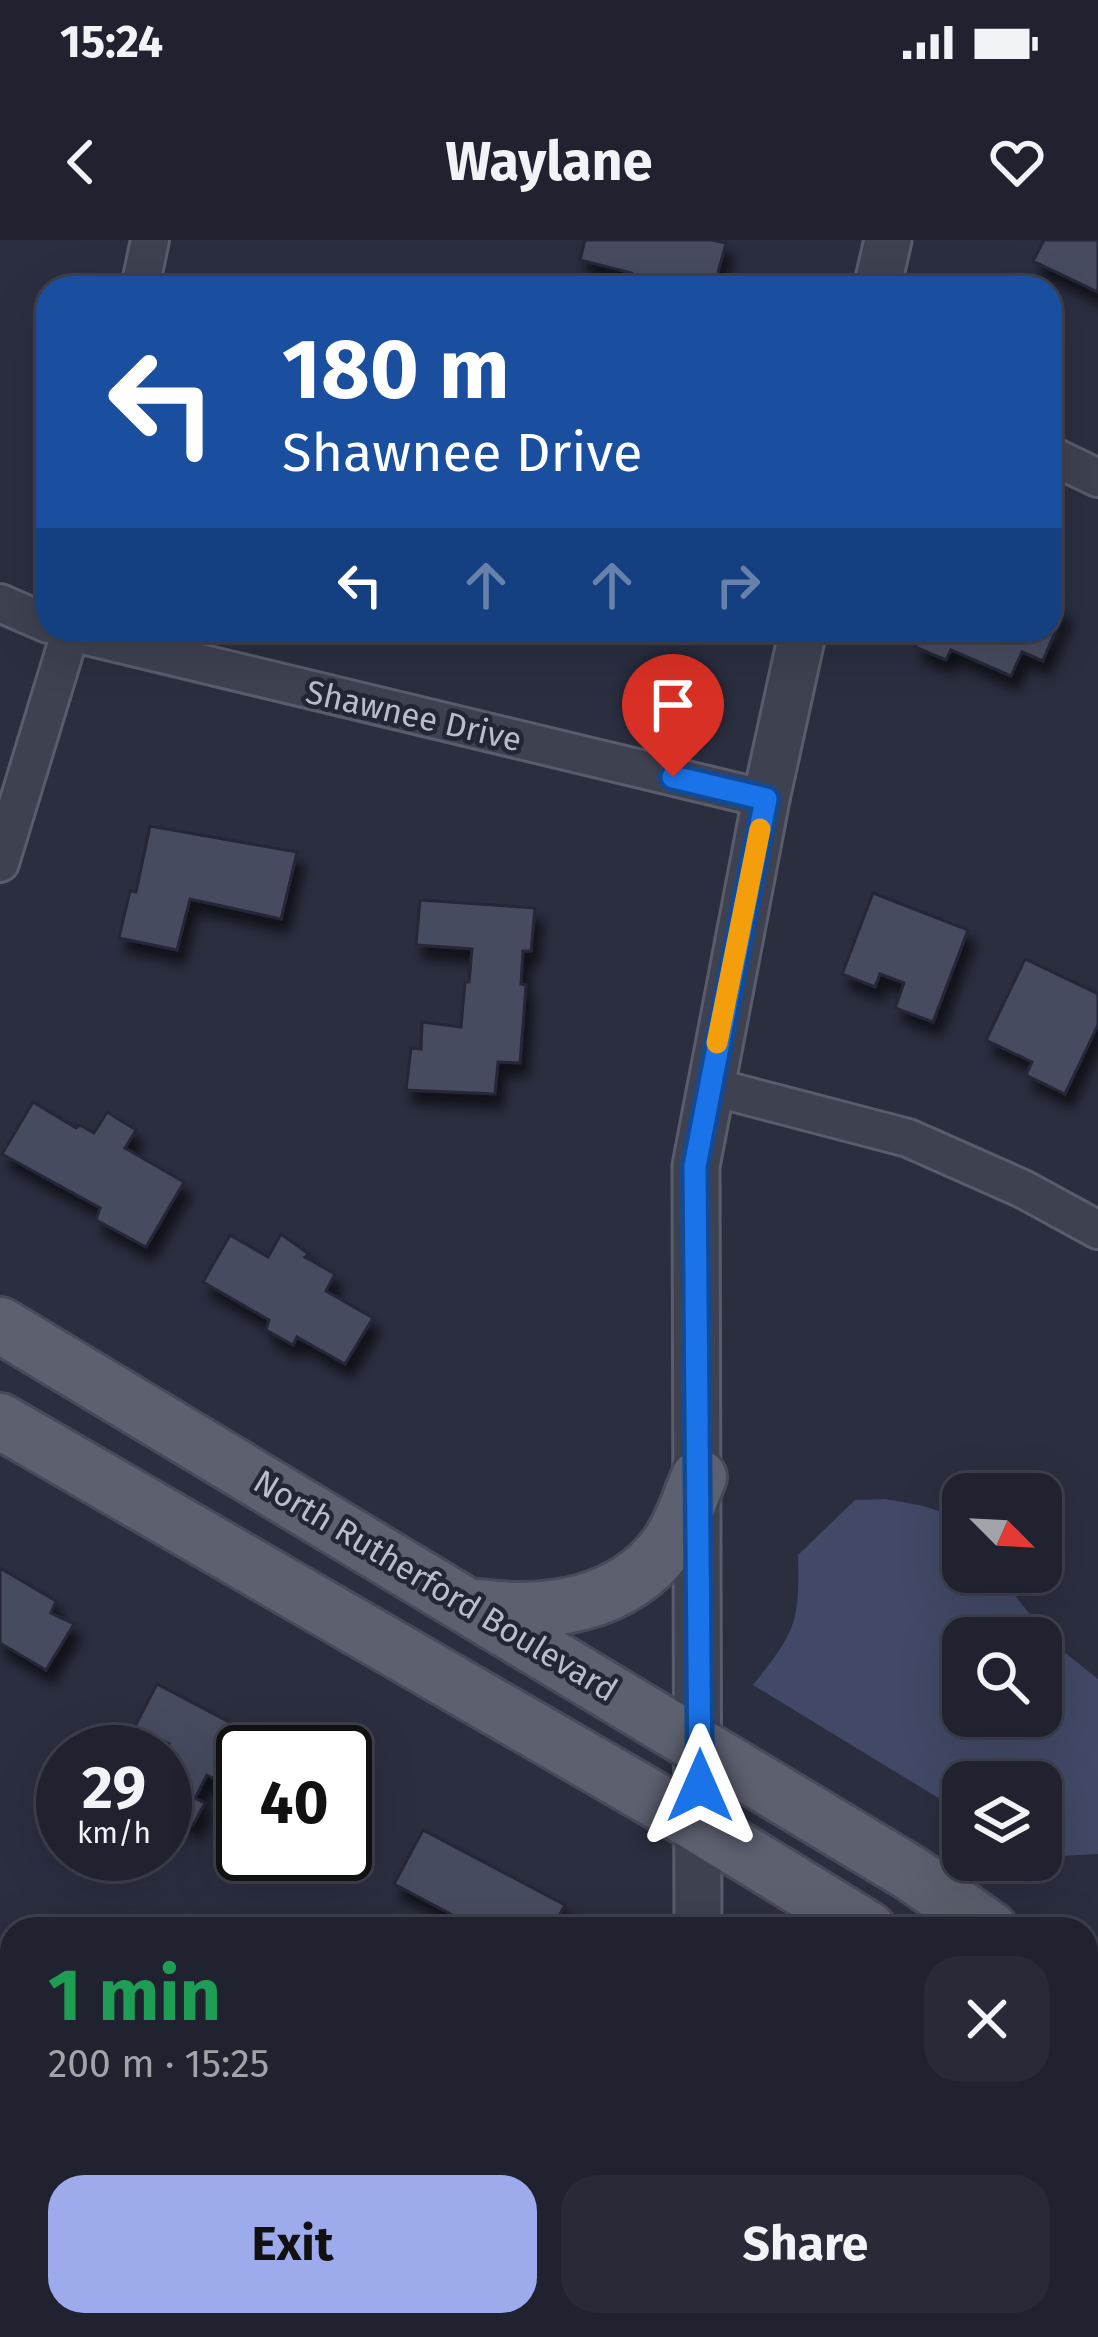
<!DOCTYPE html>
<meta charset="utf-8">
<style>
:root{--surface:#20222f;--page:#282a37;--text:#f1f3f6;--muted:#a2a4aa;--line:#3d3f4b;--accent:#9daaec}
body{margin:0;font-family:"Fira Sans",sans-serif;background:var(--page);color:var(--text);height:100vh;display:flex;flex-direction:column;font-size:45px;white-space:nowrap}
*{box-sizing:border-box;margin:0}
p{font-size:39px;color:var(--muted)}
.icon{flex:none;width:66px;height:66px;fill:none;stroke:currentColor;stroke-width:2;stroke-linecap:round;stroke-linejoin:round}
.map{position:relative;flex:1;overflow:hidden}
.side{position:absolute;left:0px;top:1677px;width:1098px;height:420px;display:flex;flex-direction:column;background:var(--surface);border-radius:36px 36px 0 0;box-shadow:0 12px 48px #0002,0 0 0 3px var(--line)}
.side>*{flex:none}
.top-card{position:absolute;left:36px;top:36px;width:1026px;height:366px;border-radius:36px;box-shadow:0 12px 48px #0002,0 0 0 3px var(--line);background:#1a4fa0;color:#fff;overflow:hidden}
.needle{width:78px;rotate:114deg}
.tools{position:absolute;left:942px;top:1233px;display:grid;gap:24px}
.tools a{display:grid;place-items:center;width:120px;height:120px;border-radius:24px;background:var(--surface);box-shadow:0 12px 48px #0002,0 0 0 3px var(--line);font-size:60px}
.speed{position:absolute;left:36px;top:1485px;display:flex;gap:24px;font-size:60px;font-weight:700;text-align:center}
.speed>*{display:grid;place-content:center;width:156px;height:156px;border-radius:50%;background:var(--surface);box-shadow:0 12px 48px #0002,0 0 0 3px var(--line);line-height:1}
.speed small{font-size:30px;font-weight:400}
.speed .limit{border:6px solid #111;border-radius:18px;background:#fff;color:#111}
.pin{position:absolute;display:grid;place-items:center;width:102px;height:102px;color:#fff;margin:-123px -51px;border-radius:50% 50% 50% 0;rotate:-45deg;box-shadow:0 0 12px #0007}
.pin .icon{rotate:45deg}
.me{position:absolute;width:132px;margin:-66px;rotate:0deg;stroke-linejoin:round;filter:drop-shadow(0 0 9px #0008)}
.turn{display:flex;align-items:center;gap:42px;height:252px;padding:0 48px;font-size:54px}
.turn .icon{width:156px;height:156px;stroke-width:2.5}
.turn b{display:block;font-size:84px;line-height:102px}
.lanes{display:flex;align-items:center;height:114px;padding:0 48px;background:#0003;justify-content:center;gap:60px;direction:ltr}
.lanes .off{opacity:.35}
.round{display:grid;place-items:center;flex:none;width:126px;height:126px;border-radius:36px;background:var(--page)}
.overview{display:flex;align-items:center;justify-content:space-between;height:204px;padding:0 48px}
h1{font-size:72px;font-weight:700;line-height:90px;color:#1e9e55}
.button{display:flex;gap:24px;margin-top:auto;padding:24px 48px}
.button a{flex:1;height:138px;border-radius:36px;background:var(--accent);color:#111;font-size:48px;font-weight:700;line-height:138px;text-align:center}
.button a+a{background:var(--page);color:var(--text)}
.status{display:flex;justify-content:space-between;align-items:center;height:84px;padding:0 60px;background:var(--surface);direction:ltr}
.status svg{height:33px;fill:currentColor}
header{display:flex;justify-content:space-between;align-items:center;height:156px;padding:0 48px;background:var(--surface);font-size:54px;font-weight:700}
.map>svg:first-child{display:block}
.water{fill:#424966;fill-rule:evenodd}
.building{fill:#474c5e;stroke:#252837;stroke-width:3;filter:url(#shadow)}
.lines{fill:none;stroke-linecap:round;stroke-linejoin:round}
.service-casing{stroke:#595c6a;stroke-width:24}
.minor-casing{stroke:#595c6a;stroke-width:42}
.tertiary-casing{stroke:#595c6a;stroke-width:51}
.primary-casing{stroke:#484a59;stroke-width:60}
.service{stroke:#3e4150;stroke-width:18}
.minor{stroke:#3e4150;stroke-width:36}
.tertiary{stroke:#3e4150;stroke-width:45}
.primary{stroke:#5c606f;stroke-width:54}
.route-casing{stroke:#114b97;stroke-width:30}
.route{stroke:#1a73e8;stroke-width:21}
.slow{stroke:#f59e0b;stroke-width:21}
.labels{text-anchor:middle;stroke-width:9;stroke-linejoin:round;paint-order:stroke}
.street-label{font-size:33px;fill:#bbbdca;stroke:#232635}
</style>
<div class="status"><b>15:24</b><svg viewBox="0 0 49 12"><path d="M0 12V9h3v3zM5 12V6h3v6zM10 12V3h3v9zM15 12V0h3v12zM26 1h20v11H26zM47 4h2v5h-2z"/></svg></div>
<header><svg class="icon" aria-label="back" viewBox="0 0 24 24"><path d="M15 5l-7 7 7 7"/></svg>Waylane<svg class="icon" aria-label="heart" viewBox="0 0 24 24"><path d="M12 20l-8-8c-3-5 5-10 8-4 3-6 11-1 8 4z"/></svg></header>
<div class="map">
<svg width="1098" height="2097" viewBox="0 0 1098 2097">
<defs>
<filter id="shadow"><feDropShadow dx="7" dy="13" stdDeviation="6" flood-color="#0009"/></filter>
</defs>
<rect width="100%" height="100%" fill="#2a2e3f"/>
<path class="water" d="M885,1259c22,4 70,8 78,34 3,11 0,28 0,39h33l58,72 44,35v175l-36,2 -21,-7v-67h-78v31l-210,-128c42,-53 47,-61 45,-130l57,-55zM963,1398h78v78h-78z"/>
<path class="building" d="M585,0h127l14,3 -12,45h-85l3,-15 -52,-13z
M1044,0h54v52l-65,-31z
M1050,364l14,6 -21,51 -21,-9 -11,24 -60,-26 -5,10 -31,-13 7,-17h128z
M150,586l147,26 -16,67 -91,-20 -13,51 -58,-12 11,-47 6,1z
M873,653l95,37 -35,92 -38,-14 9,-25 -24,-9 -5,13 -33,-13z
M420,660l115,8 -4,43h-8l-2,33 5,1 -6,78 -22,-1 -3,32 -89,-4 5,-42 10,1 1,-27 39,5 4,-45h4l3,-33 -56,-4z
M1025,719l73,35v31l-33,69 -39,-19 6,-13 -46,-22z
M33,862l43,26 4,-3 14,8 13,-21 29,18 -11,18 59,34 -38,65 -50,-27 4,-12 -98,-54z
M281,994l28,20 -4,3 30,17 -9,17 47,27 -28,46 -48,-27 -4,8 -27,-15 3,-10 -66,-38 27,-47 38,22z
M0,1328l56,33 -5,12 23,11 -28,46 -46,-27z
M157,1444l129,68h-43v65l-11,-5 10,-18 -35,-19 -12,23 10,5 -12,22 -28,-15v-58l4,-8 -34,-18z
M423,1590l142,75 -13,24h-73l-85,-45z
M1086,1979l12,118h-39l-2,-12h29z
M112,2085h80v12h-80z
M249,2085h62l-1,8 -8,4h-53z
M838,2085h31l21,12h-59z
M965,2085h67l-18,2 1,10h-48z"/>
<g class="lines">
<g class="service-casing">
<path id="service" d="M559,2085v12"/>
</g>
<g class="minor-casing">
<path id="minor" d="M140,48l10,-48
M1050,215l48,23
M0,363l48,21
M62,390l704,169
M0,623l71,-233
M709,846l199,52 115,51 75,41"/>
</g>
<g class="tertiary-casing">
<path id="tertiary" d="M877,48l11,-48
M698,1689l-2,-763 70,-367 37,-169
M687,2097l1,-12"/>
</g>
<g class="primary-casing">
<path id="primary" d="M0,1085l912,549 78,55
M0,1181l700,405 168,103
M478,1367c68,9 145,-1 189,-61 15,-20 22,-46 32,-69
M1086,1759l12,10
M1086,1845l12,9"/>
</g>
<use href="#service" class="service"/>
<use href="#minor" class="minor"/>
<use href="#tertiary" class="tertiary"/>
<use href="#primary" class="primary"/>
</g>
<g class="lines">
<g class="route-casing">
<path id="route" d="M673,537l93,22 -71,367 5,620"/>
</g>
<use href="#route" class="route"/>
<path class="slow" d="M717,803l43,-214"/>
</g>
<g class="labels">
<g class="street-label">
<text transform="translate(414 475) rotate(13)" y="12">Shawnee Drive</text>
<text transform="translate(436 1345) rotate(31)" y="12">North Rutherford Boulevard</text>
</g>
</g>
</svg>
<div class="tools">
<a><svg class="needle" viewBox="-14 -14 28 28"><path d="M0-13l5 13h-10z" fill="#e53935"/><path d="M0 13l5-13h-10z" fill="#a2a4aa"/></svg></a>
<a><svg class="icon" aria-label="search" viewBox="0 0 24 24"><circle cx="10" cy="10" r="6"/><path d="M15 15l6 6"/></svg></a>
<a><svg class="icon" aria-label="layers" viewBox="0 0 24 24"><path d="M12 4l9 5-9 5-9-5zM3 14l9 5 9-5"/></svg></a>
</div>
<div class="speed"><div>29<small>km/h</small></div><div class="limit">40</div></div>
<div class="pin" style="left:673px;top:537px;background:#d93025"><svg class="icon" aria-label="arrive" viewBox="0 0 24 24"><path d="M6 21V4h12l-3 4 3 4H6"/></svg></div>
<svg class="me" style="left:700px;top:1546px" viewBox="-20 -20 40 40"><path d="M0-17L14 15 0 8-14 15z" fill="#1a73e8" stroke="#fff" stroke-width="4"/></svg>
<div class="top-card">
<div class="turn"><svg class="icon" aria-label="left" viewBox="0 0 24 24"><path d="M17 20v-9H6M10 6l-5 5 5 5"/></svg><div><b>180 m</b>Shawnee Drive</div></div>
<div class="lanes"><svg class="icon" aria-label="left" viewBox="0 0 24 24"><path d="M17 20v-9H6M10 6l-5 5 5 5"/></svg><svg class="icon off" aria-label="ahead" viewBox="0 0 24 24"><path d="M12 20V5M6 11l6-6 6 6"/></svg><svg class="icon off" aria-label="ahead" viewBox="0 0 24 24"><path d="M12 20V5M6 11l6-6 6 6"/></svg><svg class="icon off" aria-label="right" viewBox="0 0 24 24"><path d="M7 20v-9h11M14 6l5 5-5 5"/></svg></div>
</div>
<section class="side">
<div class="overview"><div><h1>1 min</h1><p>200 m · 15:25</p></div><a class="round"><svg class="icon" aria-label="close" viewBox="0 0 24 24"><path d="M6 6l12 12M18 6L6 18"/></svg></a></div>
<div class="button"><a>Exit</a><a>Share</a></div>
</section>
</div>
